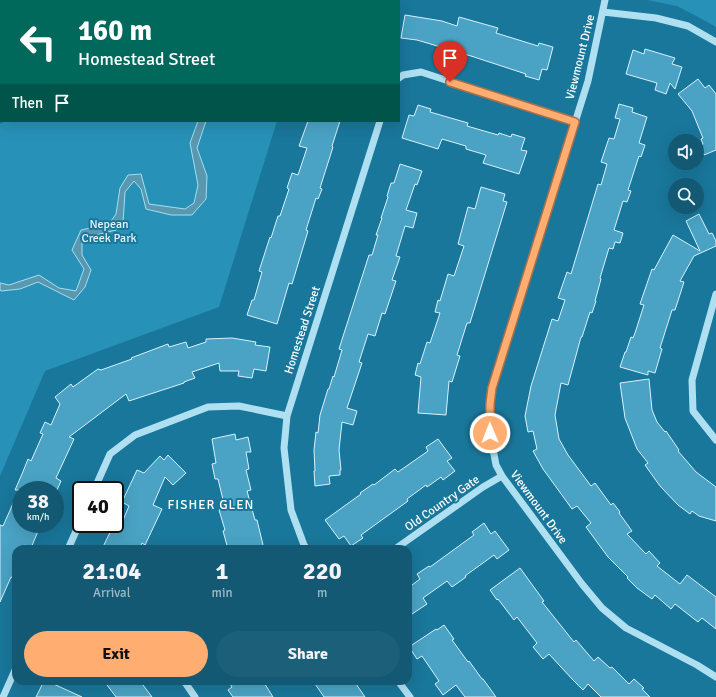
<!DOCTYPE html>
<style>
:root{--surface:#135974;--page:#1c5f79;--text:#f1f3f6;--muted:#9db8c5;--accent:#ffad70}
body{margin:0;font-family:Signika,sans-serif;background:var(--page);color:var(--text);height:100vh;display:flex;flex-direction:column;font-size:15px;white-space:nowrap}
*{box-sizing:border-box;margin:0}
p{font-size:13px;color:var(--muted)}
.icon{flex:none;width:22px;height:22px;fill:none;stroke:currentColor;stroke-width:2;stroke-linecap:round;stroke-linejoin:round}
.map{position:relative;flex:1;overflow:hidden}
.drawer{position:absolute;left:12px;top:545px;width:400px;height:140px;display:flex;flex-direction:column;background:var(--surface);border-radius:12px;box-shadow:0 4px 16px #0002}
.drawer>*{flex:none}
.guide{position:absolute;left:0px;top:0px;width:400px;height:122px;box-shadow:0 4px 16px #0002;background:#00695c;color:#fff;overflow:hidden}
.buttons{position:absolute;left:668px;top:134px;display:grid;gap:8px}
.buttons a{display:grid;place-items:center;width:36px;height:36px;border-radius:50%;background:var(--surface);box-shadow:0 4px 16px #0002;font-size:20px}
.speed{position:absolute;left:12px;top:481px;display:flex;gap:8px;font-size:20px;font-weight:700;text-align:center}
.speed>*{display:grid;place-content:center;width:52px;height:52px;border-radius:50%;background:var(--surface);box-shadow:0 4px 16px #0002;line-height:1}
.speed small{font-size:10px;font-weight:400}
.speed .limit{border:2px solid #111;border-radius:6px;background:#fff;color:#111}
.pin{position:absolute;display:grid;place-items:center;width:34px;height:34px;color:#fff;margin:-41px -17px;border-radius:50% 50% 50% 0;rotate:-45deg;box-shadow:0 0 4px #0007}
.pin .icon{rotate:45deg}
.me{position:absolute;width:44px;margin:-22px;rotate:359deg;stroke-linejoin:round;filter:drop-shadow(0 0 3px #0008)}
.turn{display:flex;align-items:center;gap:14px;height:84px;padding:0 12px;font-size:18px}
.turn .icon{width:52px;height:52px;stroke-width:2.5}
.turn b{display:block;font-size:28px;line-height:34px}
.then{display:flex;align-items:center;height:38px;padding:0 12px;background:#0003;gap:8px;font-size:15px}
.eta{display:flex;justify-content:space-evenly;align-items:center;height:68px;text-align:center}
.eta b{font-size:24px;font-weight:700;line-height:28px}
.button{display:flex;gap:8px;margin-top:auto;padding:8px 12px}
.button a{flex:1;height:46px;border-radius:24px;background:var(--accent);color:#111;font-size:16px;font-weight:700;line-height:46px;text-align:center}
.button a+a{background:var(--page);color:var(--text)}
.map>svg:first-child{display:block}
.green{fill:#2891b8}
.water{fill:#5a98af;stroke:#a2dff4}
.building{fill:#4aa3c4;stroke:#d7f2fc}
.lines{fill:none;stroke-linecap:round;stroke-linejoin:round}
.minor{stroke:#afe0f2;stroke-width:7}
.route-casing{stroke:#a67049;stroke-width:10}
.route{stroke:#ffad70;stroke-width:7}
.labels{text-anchor:middle;stroke-width:4;stroke-linejoin:round;paint-order:stroke}
.street-label{font-size:12px;fill:#fff;stroke:#19779b}
.park-label{font-size:12px;fill:#e3f6fd;stroke:#19779b}
.neighbourhood-label{font-size:13px;letter-spacing:1px;fill:#fff;stroke:#19779b}
</style>
<div class="map">
<svg width="716" height="697" viewBox="0 0 716 697">
<rect width="100%" height="100%" fill="#19779b"/>
<path class="green" d="M0,0h314l-1,1h-312v76l-1,-1z
M647,0h69v27l-14,-8 -25,-13z
M5,121h272l-58,186 -174,64 -45,105v-352z"/>
<path class="water" d="M198,121h8l-9,27 10,28 -1,23 -14,16h-21l-25,-6 -5,-20 -7,-8 -9,11 -2,31 -7,7 -20,5 -14,2v18l9,15 -6,17 -11,13 -36,-18 -18,7 -19,2 -1,-1v-7l9,2 30,-10 20,13 17,3 8,-22 -12,-19 9,-20 28,-6 7,-10 4,-26 8,-13 13,-1 8,30 36,5 9,-6 4,-18 -8,-42z"/>
<path class="building" d="M405,15l37,6 15,5 2,-9 39,11 -2,5 42,13 1,-3 14,4 -6,23 -5,-1 -3,11 -14,-4 1,-2 -55,-18 -54,-16 -16,-2z
M645,49l30,9 -3,6 10,3 -7,22 -5,-6 -4,11 -11,-4 2,-7 -31,-9 7,-24 11,4z
M698,79l7,9 4,-3 7,9v56l-12,5 -4,-10 3,-1 -2,-5 2,-1 -11,-27 -14,-17z
M619,104l14,4 -1,4 15,5 -8,26 6,2 -4,12 -2,-1 -11,34 3,1 -4,11 -4,-1 -9,29 9,3 -3,10 -5,-1 -2,7 -4,-1 -9,30 1,1 -6,22h1l-4,12 -2,-1 -8,25h-1l-13,48 -7,-2 -6,32 4,24 9,16 23,31 4,-3 16,22 2,-2 7,9 -1,1 13,18 -5,3 19,20 3,-3 11,12 -3,3 23,18 7,-9 29,22v32l-14,-11 -4,4 -23,-18 -4,5 -16,-14 -3,4 -15,-11 -10,-10 1,-1 -20,-20 -22,-30 5,-4 -14,-17 -5,3 -29,-40 -10,-18 4,-2 -4,-18 -5,1 -3,-16 6,-30 21,-67 6,2 7,-21 -7,-2 9,-26 4,2 27,-90 3,1 6,-21 -6,-2 8,-24 5,1 6,-20 -5,-1z
M418,105l13,4 -1,3 38,11 -1,3 31,9 1,-2 12,4 1,-3 13,4 -4,12 6,1 -8,23 -36,-11 3,-8 -20,-6v-3l-24,-7 -4,10 -36,-11 7,-23 5,1z
M308,121h32l-8,25 1,1 -13,41 2,1 -4,10 -2,-1 -10,32 2,1 -3,10 -13,43 -3,-1 -12,41 -30,-9 5,-15h2l8,-28 -3,-1 11,-34 1,1 7,-22h2l9,-27 -2,-1 5,-15 6,2 9,-27 -8,-2z
M400,164l22,7 -5,14 -2,-1 -9,26 11,3 -4,15 -8,-2 -9,30 4,1 -8,23 4,1 -11,33 -3,-1 -7,23 -7,-2 -9,28 3,1 -15,45 10,3 -4,14 -11,-3 -3,28 2,20h-1v5l-11,1 1,8 -15,2 -1,-15h1l-1,-21 2,-18 2,1 2,-18 8,-26h1l4,-13 1,1 8,-27 -3,-1 30,-94h3l6,-20h-2l6,-17h-1l7,-21 -1,-1 4,-13h3z
M481,187l24,7 -2,7 4,1 -37,121h-3l-10,32 3,1 -8,26 -3,-1 -3,34 -28,-2 3,-36 -6,-2 3,-12 2,1 7,-22 3,1 10,-30 -5,-1 3,-12 2,1 8,-27 6,2 10,-30 -6,-2 10,-37 7,2z
M699,214l10,20 3,-1 4,8v5l-22,10 -14,25 4,1 -9,28h-3l-12,38 2,1 -7,24 -7,-2v4l-28,-8 5,-15h1l5,-15 2,1 2,-5 9,-28 -4,-1 12,-35 2,1 19,-35 27,16 -14,-30z
M232,338l24,4 -1,3 15,2 -4,24 -12,-2 -2,9 -14,-2 1,-5h-19l-1,-8 -27,9 3,6 -11,4v1l-55,18 -3,-7 -57,43 5,2 -18,39 5,3 -4,9h-36v34h20l-10,24 -6,-3 -2,4h-7v30l-5,-2 -11,25v-77l3,1 16,-36h-4l7,-16 6,-15 3,2 12,-27 -3,-1 5,-11 6,3 9,-21 -5,-7 16,-13 2,3 25,-18 3,1 31,-11 -1,-1 37,-14 1,3 17,-5 2,6 18,-6v-3z
M649,379l3,31 5,12 8,10 1,-1 13,19 -1,1 18,21 20,15v34l-17,-5 -7,-5 -2,3 -12,-9 -18,-19 -15,-21 3,-2 -11,-14 -12,-31 -5,-35z
M235,434l1,6 12,-3 3,15h-5l3,17 -3,1 5,20 -4,1 8,29h2l7,29h-36l-5,-18 2,-1 -6,-20 6,-2 -7,-29h-3l-3,-15 4,-1 -4,-24z
M438,439l14,19 -5,3 8,10 -12,9 -2,-3 -14,10 -1,-2 -19,14 1,2 -47,34 2,3 -12,8 -7,-10 -5,3 -14,-19 36,-26 -1,-1 13,-9 1,1 21,-16 3,3 30,-21 -2,-4z
M168,455l18,18 -13,12 -8,-8 -12,28 9,4 -17,36 -3,-2 -3,6h-37l12,-25h1v-2l6,3 8,-19 -7,-4 15,-32 7,3 16,-17 4,4z
M484,523l7,11 4,-3 14,19 -12,9 -3,-4 -29,21 1,1 -14,10 -5,-6 -24,17 4,6 -15,10 -4,-6v-20l12,-9 -3,-5 12,-8 1,1 44,-32 -2,-3z
M520,568l24,33 -2,1 32,40 2,-2 18,21 4,-4 12,11 2,-1 17,17 5,-5 10,9 -2,1 8,8h-49l-13,-13 -5,6 -11,-11 -23,-25 -6,5 -10,-12 4,-4 -20,-26 -3,3 -16,-21 -1,1 -7,-10z
M444,625l10,14 -2,1 16,22 1,-1 13,18h1l13,18h-31l-9,-12 -13,10 -8,-11 4,-3 -17,-25 -5,3 -8,-12 27,-18 1,1z
M44,681h3l35,16h-46z
M104,681h36l12,16h-36z
M228,681h35l10,16h-40l-5,-7 4,-3z
M313,681h41l11,16h-41z"/>
<g class="lines">
<path class="minor" d="M605,0l-17,81 -96,307 -2,16v29l6,32 6,11 80,108 20,24 24,20 71,37 19,12
M603,12l53,6 32,8 28,16
M399,78l4,-3 18,-3 154,50
M716,294l-24,86 1,31 23,29
M94,490l16,-36 25,-19 73,-28 31,-1 48,10
M68,549l13,-29
M307,549l-3,-4 -13,-35 -7,-62 3,-32 93,-295
M395,549l88,-62 19,-11
M184,681l11,16
M398,681l12,16
M3,697l13,-29"/>
</g>
<g class="lines">
<g class="route-casing">
<path id="route" d="M450,82l125,40 -83,266 -2,16v29"/>
</g>
<use href="#route" class="route"/>
</g>
<g class="labels">
<g class="street-label">
<text transform="translate(580 57) rotate(-76)" y="4">Viewmount Drive</text>
<text transform="translate(302 330) rotate(-72)" y="4">Homestead Street</text>
<text transform="translate(442 503) rotate(-35)" y="4">Old Country Gate</text>
<text transform="translate(539 507) rotate(54)" y="4">Viewmount Drive</text>
</g>
<g class="park-label">
<text x="109" y="228">Nepean<tspan x="109" dy="14">Creek Park</tspan></text>
</g>
<g class="neighbourhood-label">
<text x="211" y="509">FISHER GLEN</text>
</g>
</g>
</svg>
<div class="buttons">
<a><svg class="icon" aria-label="sound" viewBox="0 0 24 24"><path d="M4 9h4l5-4v14l-5-4H4zM17 9q2 3 0 6"/></svg></a>
<a><svg class="icon" aria-label="search" viewBox="0 0 24 24"><circle cx="10" cy="10" r="6"/><path d="M15 15l6 6"/></svg></a>
</div>
<div class="speed"><div>38<small>km/h</small></div><div class="limit">40</div></div>
<div class="pin" style="left:450px;top:82px;background:#d93025"><svg class="icon" aria-label="arrive" viewBox="0 0 24 24"><path d="M6 21V4h12l-3 4 3 4H6"/></svg></div>
<svg class="me" style="left:490px;top:433px" viewBox="-20 -20 40 40"><circle r="17" fill="#ffad70" stroke="#fff" stroke-width="3"/><path d="M0-11L8 9 0 5-8 9z" fill="#fff"/></svg>
<div class="guide">
<div class="turn"><svg class="icon" aria-label="left" viewBox="0 0 24 24"><path d="M17 20v-9H6M10 6l-5 5 5 5"/></svg><div><b>160 m</b>Homestead Street</div></div>
<div class="then">Then<svg class="icon" aria-label="arrive" viewBox="0 0 24 24"><path d="M6 21V4h12l-3 4 3 4H6"/></svg></div>
</div>
<section class="drawer">
<div class="eta">
<div><b>21:04</b><p>Arrival</p></div>
<div><b>1</b><p>min</p></div>
<div><b>220</b><p>m</p></div>
</div>
<div class="button"><a>Exit</a><a>Share</a></div>
</section>
</div>
